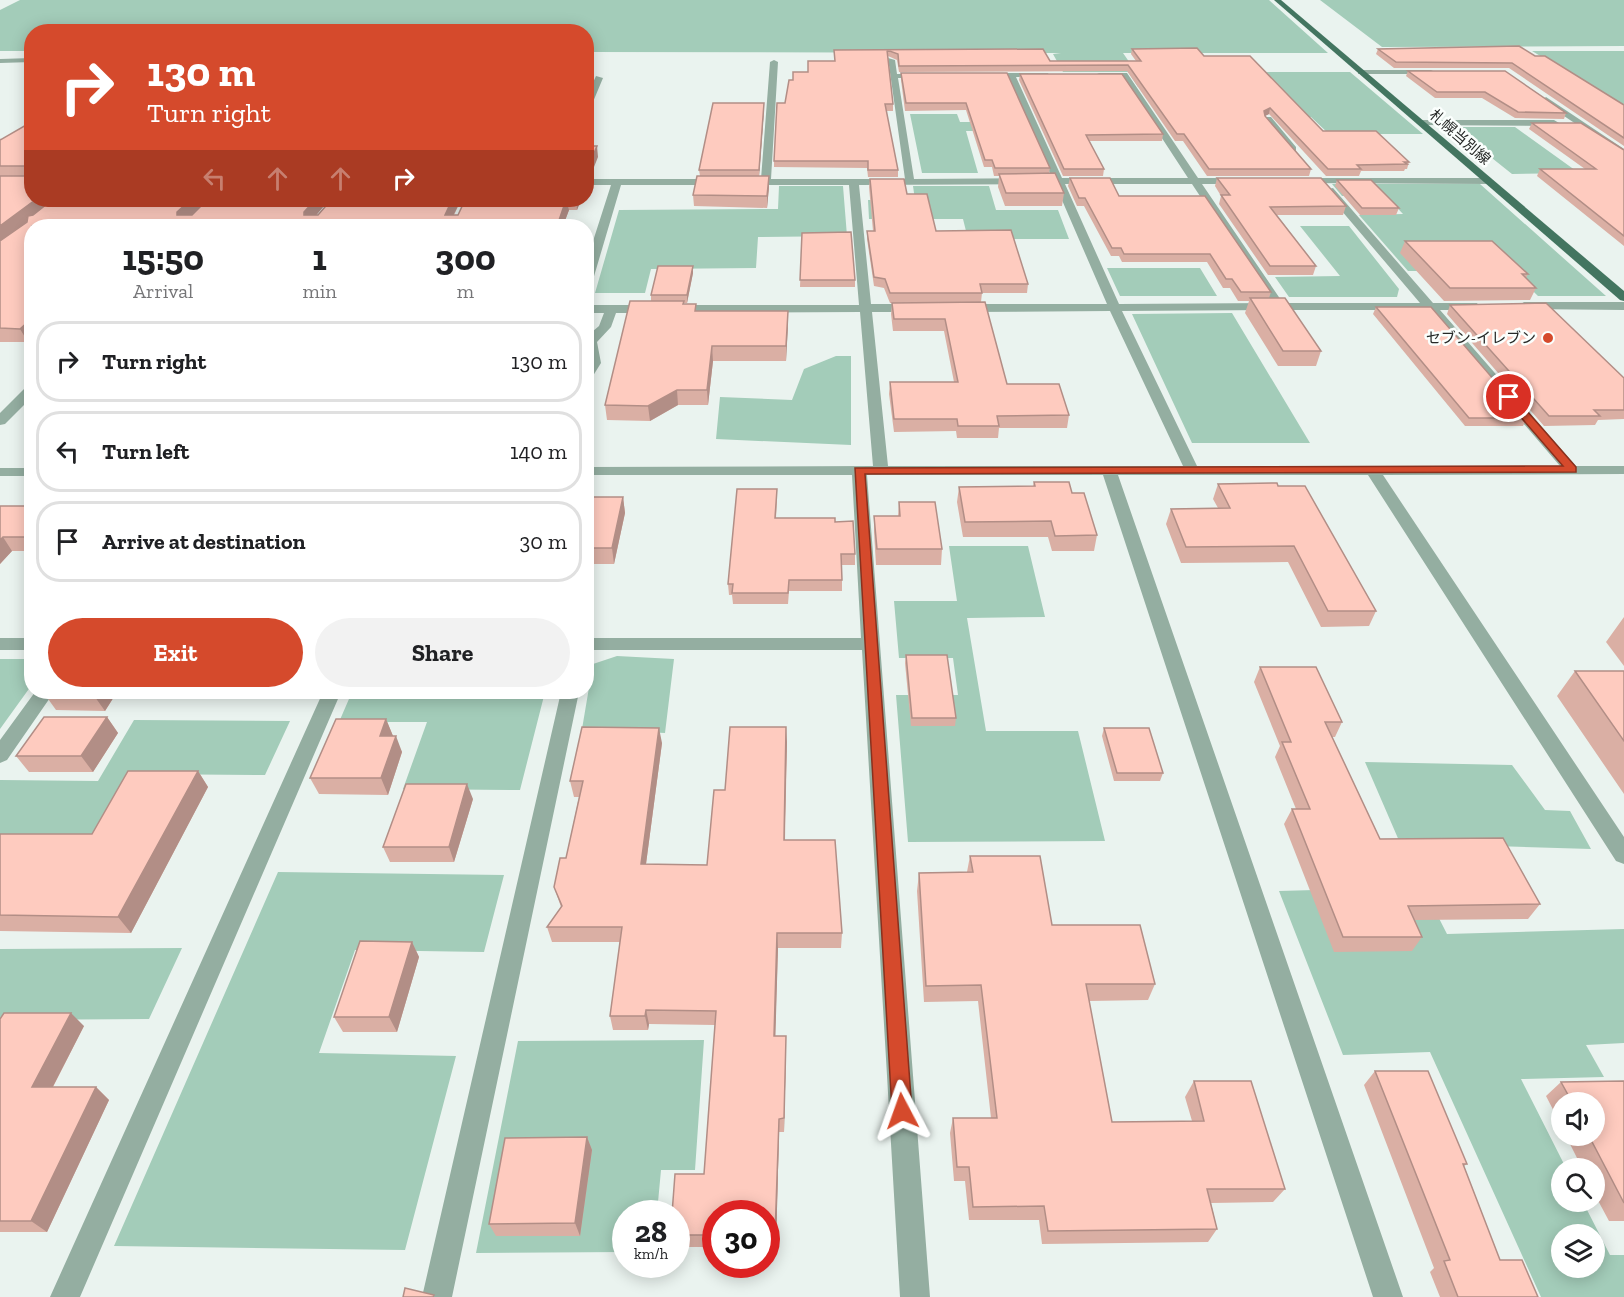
<!DOCTYPE html>
<meta charset="utf-8">
<style>
:root{--surface:#fff;--page:#f2f2f2;--text:#202124;--muted:#757577;--line:#e0e0e0;--accent:#d54a2c}
body{margin:0;font-family:"Zilla Slab","Noto Sans JP",serif;background:var(--page);color:var(--text);height:100vh;display:flex;flex-direction:column;font-size:22px;white-space:nowrap}
*{box-sizing:border-box;margin:0}
p{font-size:20px;color:var(--muted)}
.icon{flex:none;width:33px;height:33px;fill:none;stroke:currentColor;stroke-width:2;stroke-linecap:round;stroke-linejoin:round}
.map{position:relative;flex:1;overflow:hidden}
.sheet{position:absolute;left:24px;top:219px;width:570px;height:480px;display:flex;flex-direction:column;background:var(--surface);border-radius:24px;box-shadow:0 3px 15px #0003}
.sheet>*{flex:none}
.guide{position:absolute;left:24px;top:24px;width:570px;height:183px;border-radius:24px;box-shadow:0 3px 15px #0003;background:#d54a2c;color:#fff;overflow:hidden}
.controls{position:absolute;left:1551px;top:1092px;display:grid;gap:12px}
.controls a{display:grid;place-items:center;width:54px;height:54px;border-radius:50%;background:var(--surface);box-shadow:0 3px 15px #0003;font-size:30px}
.speed{position:absolute;left:612px;top:1200px;display:flex;gap:12px;font-size:30px;font-weight:700;text-align:center}
.speed>*{display:grid;place-content:center;width:78px;height:78px;border-radius:50%;background:var(--surface);box-shadow:0 3px 15px #0003;line-height:1}
.speed small{font-size:15px;font-weight:400}
.speed .limit{border:9px solid #d22;background:#fff;color:#111}
.pin{position:absolute;display:grid;place-items:center;width:51px;height:51px;color:#fff;margin:-26px;border:3px solid #fff;border-radius:50%;box-shadow:0 2px 6px #0007}
.me{position:absolute;width:66px;margin:-33px;rotate:356deg;stroke-linejoin:round;filter:drop-shadow(0 0 4px #0008)}
.turn{display:flex;align-items:center;gap:21px;height:126px;padding:0 24px;font-size:27px}
.turn .icon{width:78px;height:78px;stroke-width:2.5}
.turn b{display:block;font-size:42px;line-height:51px}
.lanes{display:flex;align-items:center;height:57px;padding:0 24px;background:#0003;justify-content:center;gap:30px;direction:ltr}
.lanes .off{opacity:.35}
.eta{display:flex;justify-content:space-evenly;align-items:center;height:102px;text-align:center}
.eta b{font-size:36px;font-weight:700;line-height:42px}
.primary-button{display:flex;gap:12px;margin-top:auto;padding:12px 24px}
.primary-button a{flex:1;height:69px;border-radius:36px;background:var(--accent);color:#fff;font-size:24px;font-weight:700;line-height:69px;text-align:center}
.primary-button a+a{background:var(--page);color:var(--text)}
ul{padding:0;list-style:none}
li{display:flex;align-items:center;gap:18px;height:81px;margin:0 12px 9px;padding:0 12px;border:3px solid var(--line);border-radius:24px}
li div{flex:1}
li b{display:block;font-size:22px}
li em{font-style:normal}
.map>svg:first-child{display:block}
.green{fill:#a3ccb9;fill-rule:evenodd}
.lines{fill:none;stroke-linecap:round;stroke-linejoin:round}
.minor{fill:#94aea1;fill-rule:evenodd}
.major{fill:#437560;fill-rule:evenodd}
.wall{fill:#daafa4}
.shaded-wall{fill:#b28e86}
.building{fill:#fecbbf;stroke:#b28e86;stroke-width:1.5}
.route{fill:#d54a2c;stroke:#8a301d;stroke-width:1.5}
.poi-dot{fill:#d54a2c;stroke:#fbfffd;stroke-width:2}
.labels{text-anchor:middle;stroke-width:5;stroke-linejoin:round;paint-order:stroke}
.far-street-label{font-size:15px;fill:#262927;stroke:#fbfffd}
.far-poi-label{font-size:15px;fill:#262927;stroke:#fbfffd;text-anchor:end}
</style>
<div class="map">
<svg width="1624" height="1297" viewBox="0 0 1624 1297">
<rect width="100%" height="100%" fill="#eaf3ef"/>
<path class="green" d="M20,0h1249l59,53h-205l9,13 47,6h171l73,62h-94l-18,-17h-33l-4,-4 -136,-26 -10,-15h-65l-10,-18 8,-1 -474,-1 -1,-20h-554l-1,19h-31v-41z
M1320,0h304v46l-242,1z
M1532,51h92v55z
M910,114h47l3,8h60l3,9h-57l12,42h-56z
M1453,127h62l64,46 -67,1z
M1332,184h148l126,112h-68l-46,-45 -34,20h-50l-49,-56 44,-1 -17,-18h-44z
M779,186h64l4,50 -89,1 -2,31 -105,1 -6,24h-50l24,-83 159,-1z
M913,186h76l7,24h62l11,29h-101l-5,-20h-94l-1,-19h47z
M1300,226h49l50,63 -2,8h-108l-14,-20 65,-1z
M1107,268h93l17,28h-97z
M1232,313l78,130h-118l-60,-129z
M836,356h15v89l-135,-6 4,-42 72,3 12,-31z
M949,546h79l17,71 -78,1 19,113h92l27,110 -197,1 -12,-147h62l-5,-37h-54l-5,-57h63z
M617,656l57,3 -9,74 -83,-4 11,-65z
M0,659h32l-1,27 -31,43z
M352,692h193l-25,98 -117,-1 24,-67h-88z
M134,720l156,1 -25,54 -130,-1 -39,67h-96v-61l98,1z
M1365,762l147,3 33,45 25,1 21,38 -191,-6z
M278,872l226,3 -20,77 -129,-2 -36,103 137,3 -51,194 -291,-4z
M1423,887l24,47 177,-5v114l-38,2 18,32 -83,2 45,89h-4v34h21l27,53h14v42h-83l-111,-245 -87,3 -64,-164zM1562,1234h32v34h-32z
M182,948l-33,71 -149,1v-71z
M704,1040l-9,130h-34l-4,43 -31,1 -1,38 -149,1 42,-212z"/>
<g class="lines">
<path class="minor" d="M32,58v4l-32,1v-4z
M888,58l7,2 2,14h28l4,2 -4,2h-27l16,101 138,-1 -44,-101h-26l-1,-2 4,-2h63l1,2 -4,2h-29l46,101h126l-66,-101h-23l-4,-2 4,-2h28l71,105h43l5,3 -5,3h-39l81,119h137l-96,-113 9,-2 100,115h44l2,3 -6,4h-33l136,156h48v8l-241,1 241,362v27l-8,-3 -248,-386h-250l285,822h-30l-270,-822h-236l63,822h-30l-38,-647h-276v-12h275l-9,-163h-266v-8l287,-1 -13,-154 -244,1 -5,14 -14,15 4,21 -10,16 -5,1v-43l13,-11 5,-13h-18v-8h273l-10,-120h-103l-5,-3 5,-3h15l9,-117 4,-2 4,2 -7,117h134zM1055,184l52,120h-144l-6,4 6,4 147,-1 73,155h-295l-16,-154h43l6,-4 -6,-4h-44l-12,-119zM1065,184h127l79,119 -152,1zM1281,310h145l134,156h-363l-75,-155z
M1361,70h70l4,2 -4,2h-73v-4z
M596,76l7,2 -13,31 -4,3v-14z
M1546,97l78,52v7l-81,-54 -1,-2z
M1265,117h6l25,30v4h-6l-25,-30z
M1421,120h133l5,3 -5,3 -136,-1v-4z
M1298,178h191l5,3 -5,3 -195,-1 -1,-2z
M586,179h133l5,3 -5,3h-98l-29,98 -6,3v-23l25,-78h-25z
M1524,302h100v8l-104,-1 -2,-3z
M32,385v12l-27,27 -5,1v-12l27,-27z
M0,468h32v8h-32z
M0,638h32v12h-32z
M35,692h19l-47,68 -7,3v-23z
M323,692h18l-261,605h-30z
M561,692h18l-127,605h-30z"/>
<path class="major" d="M1274,0h7l343,291v10l-4,-1z"/>
</g>
<path class="wall" d="M1043,49l7,12h86l-5,-7 1,-5 72,7 119,75 86,31 -2,7h-2l-1,2h-43l-2,5h-33l-57,-62 -4,2 46,53 -2,7h-102l-24,-35h-8l-48,-70 -228,1 -2,-12 -9,-4 5,48v7h-7l12,59v7h-30l-1,-9 -93,-1v-6l11,-58 8,-23 15,-8 27,-11 -1,-11z
M1378,49l157,7 89,49v41l-115,-78h-115l-18,-14z
M1408,71l158,42 -2,6 -49,-1 -33,-20h-47l-29,-22z
M901,73h106l43,95 -1,5 15,20 -2,13h-57l-7,-19 1,-11h-5l-2,-9h-8l-18,-57 -61,1 -4,-31z
M1020,74l143,60 -1,7h-73l15,28 -1,7h-40l-44,-96z
M764,109l-5,67 10,11 -2,21 -73,-2 -1,-11 7,-19 -1,-6z
M1532,123l92,27v96l-87,-70 3,-7h45l-56,-40z
M28,124l4,76h297l-13,15 145,-15 -7,15h4l7,-15h116l-4,10h-8l-6,16h-531v113l-4,3h-28v-204l1,2z
M1070,178l49,18 152,96 -2,6 52,53 -5,15h-38l-33,-53 4,-12h-11l-8,-13h-7l-16,-26h-85l-3,-6h-8l-27,-50h-7l-9,-20z
M1217,178l129,28 -3,9h-66l39,51 -3,9h-45l-49,-71 2,-8 -6,-10z
M870,179l37,15 29,37 92,53 -1,9h-45l-1,9 -91,1 -6,-15 -10,-2 -7,-47v-8h6l-4,-44z
M1337,180l62,28 -3,7h-36l-25,-29z
M802,233l53,47v7h-55z
M1405,241l123,33 -2,4 10,10 -6,12 -86,1 -44,-48z
M693,266v7l-6,30h-3v1h12v7h92l-2,50h-73l-5,44h-30l-28,16 -43,-1 -2,-15 46,-104v-6z
M985,302l22,82 62,31 -2,13h-68l-1,10h-41l-1,-7 -62,1 -5,-38 1,-12h64l-10,-51h-51l-2,-17 1,-11z
M1450,305l174,73v41l-26,1 -3,5 -51,1 -97,-112z
M1376,307l151,111 -4,8h-58l-92,-112z
M1034,482l38,11 25,42 -3,16h-42l-4,-14h-85l-6,-35 2,-15 74,-1z
M1218,484l60,2 98,125 -7,15 -48,1 -33,-65 -107,1 -15,-39 5,-15 47,-1 -5,-9z
M586,497h37l2,16 -11,51h-28z
M777,500l-1,18 59,4 20,32v11h-13v26h-53l-1,13h-55l-1,-9h-3l-1,-11z
M899,502l43,47 -1,16h-65l-2,-33v-16h24z
M0,506h32v45h-20l-12,13z
M1624,617v49l-18,-24z
M906,655l50,63 -1,8h-44l-6,-63z
M1260,667l82,55 -7,15h-3l48,102 160,65 -12,15 -113,1 7,17 -10,14 -78,1 -50,-128 8,-15h4l-21,-52 5,-11 -26,-64z
M1575,671h49v123l-67,-98z
M50,692h67l-12,19 -49,-1 -10,-14z
M107,717l11,16 -25,39h-64l-13,-16z
M386,719l7,17 9,16 -14,43 -69,-1 -9,-16z
M1104,728l59,45 -3,8h-46l-12,-45z
M787,742l-2,98 57,93 -1,15h-63l-3,88 11,14 -2,82h-5l-3,115h-10v-33h-50v33h-40v-33l28,-40 11,-149 -66,-1 -1,6h-35l-3,-14 10,-74h-68l-5,-15 14,-20 -7,-20 12,-29 13,-61h-5l-4,-16 92,-38 -16,121 61,1 18,-75z
M198,771l10,16 -77,146 -131,-2v-97h92z
M473,799l-19,63h-64l-7,-15z
M970,856l82,69 103,59 -7,16 -59,1 23,121 80,-1 -7,-24 9,-16 91,108 -12,13 -62,1 6,26 -9,13 -166,2 -3,-24h-70l-4,-39h-11l-4,-48 3,-15h38l-13,-117 -54,1 -7,-111 2,-18 48,-1z
M412,942l7,15 -22,75h-54l-9,-15z
M0,1019l84,7 -31,61h43l13,13 -62,132h-47z
M1375,1071l92,93 -3,2 36,94 38,37h-98l-10,-25 4,-4 -70,-183z
M1624,1081v140h-15l-15,-28v-25h-12l-16,-32h28v-34h-32v25l-16,-31 15,-14z
M587,1137l5,13 -12,86h-84l-7,-12z"/>
<path class="shaded-wall" d="M764,103v6l-5,68v-7z
M1270,108l-1,6 -6,3 1,-6z
M597,146l1,11 -8,20 -4,1v-12z
M769,176v11l-2,21v-12z
M35,200h22l-57,44v-18z
M190,200h17l-25,24 -5,-9v-3z
M315,200h14l-21,25 -4,-13z
M452,200h9l-13,26 -3,-11z
M566,200l3,10 -6,16h-6z
M576,200h5l-4,10z
M693,266v7l-6,30v-8z
M788,311v15l-2,35v-15z
M32,318v21l-4,3 -8,-13z
M712,346l1,15 -5,44 -1,-15z
M677,390l1,15 -28,16 -2,-15z
M623,497l2,16 -11,51 -2,-16z
M3,537l9,14 -12,13v-24z
M99,692h18l-12,19 -10,-14z
M107,717l11,16 -25,39 -12,-16z
M386,719l7,17h-13z
M786,727l1,15 -3,113v-15z
M659,728l3,15 -18,136 -3,-15z
M396,736l6,16 -14,43 -7,-17z
M198,771l10,16 -77,146 -13,-16z
M467,784l6,15 -19,63 -5,-15z
M777,933l1,15 -3,102 -1,-14z
M412,942l7,15 -22,75 -8,-15z
M646,1010l3,14 -1,6 -3,-14z
M71,1013l13,13 -38,74 -14,-13z
M786,1036v14l-2,82v-14z
M96,1087l13,13 -62,132 -16,-11z
M779,1119v13l-3,115 -1,-11z
M587,1137l5,13 -12,86 -5,-13z"/>
<path class="building" d="M1519,46l16,10h10l79,49v33l-112,-75 -116,-1 -18,-13z
M1197,48l7,8h46l73,75h53l33,31h-5l3,2 -50,1 4,4h-33l-58,-61 -6,3 1,5 46,53h-102l-25,-35h-7l-49,-69 -229,1 -1,-12 -11,-4 6,54h-8l13,66h-30v-9h-94l3,-58h8l4,-23h4v-8h15v-11h27l-1,-11 209,-1 7,12h91l-9,-12z
M1408,71h97l61,42 -48,-1 -33,-20h-48z
M901,73h106l43,95h-55l-3,-8h-7l-19,-57h-60z
M1020,74h102l41,60 -77,1 18,34h-40z
M713,103h51l-5,67h-60z
M32,118v82h3l-35,26v-50h26l2,-2v-8h-28v-26l28,-16 1,-4z
M1532,123h49l43,27v86l-84,-67h56z
M586,146h11l-8,19 -3,1z
M1055,173l9,20h-58l-7,-19z
M697,176h72l-2,20 -74,-1z
M1070,178h40l9,18h86l66,96h-30l-9,-13h-6l-16,-25h-86l-3,-6h-9l-27,-50h-6z
M1217,178h104l25,28 -76,1 46,59h-46l-49,-71h9z
M870,179h34l3,15h20l9,37 75,-1 17,54h-48l2,9h-92l-5,-14 -11,-2 -7,-46h8z
M1337,180h34l28,28h-37z
M52,200h138l-13,12v3h15l15,-15h108l-11,12v3h14l13,-15h121l-7,15h13l7,-15h101l-9,26h-525v92l-12,11 -20,-1v-87l27,-19 1,-6 5,-1z
M851,232l4,48h-55l2,-47z
M1405,241h87l36,33h-6l14,14h-86z
M658,266h35l-6,29h-36z
M1250,298h35l36,53h-38z
M630,301h54l-1,3h13l-1,7h93l-2,35h-74l-5,44h-30l-29,16 -43,-1z
M985,302l22,82h52l10,31 -72,1 2,10h-41l-1,-7h-63l-4,-37h68l-13,-63h-51l-2,-16z
M1546,303l78,75v32h-30l6,6h-51l-99,-111z
M1376,307h55l96,111h-58z
M1034,482h35l3,11h12l13,42 -42,1 -4,-15 -86,1 -6,-35 76,-1z
M1277,483l1,3h27l71,125h-48l-34,-65 -108,1 -15,-38 59,-1 -12,-24z
M737,489h40l-2,29h60v4l18,-1 2,33h-14l1,26h-53l-1,13h-56l1,-9h-5z
M586,497h37l-11,51h-26z
M899,502h36l7,47h-65l-3,-33h26z
M0,506h32v31h-29l-3,3z
M906,655h41l9,63h-44z
M1260,667h56l26,55h-17l55,117 123,-1 37,66 -132,2 14,31h-79l-51,-128h18l-28,-67h9z
M1575,671h49v70z
M50,692h49l-4,5 -49,-1z
M44,717h63l-26,39h-65z
M336,719h50l-6,17h16l-15,42h-71z
M582,727l77,1 -18,136 66,1 7,-75h11l5,-63h56l-2,113h51l7,93h-65l-3,103h12l-2,82 -5,1 -4,117h-9v-22h-50v21h-40v-21h-4l3,-40h29l12,-163 -70,-1 -1,6h-35l12,-89h-75l15,-21 -8,-19 6,-29h6l17,-77h-13z
M1104,728h45l14,45h-46z
M128,771h70l-80,146 -118,-2v-81h92z
M406,784h61l-18,63h-66z
M970,856h70l12,69h88l15,59h-69l26,138 92,-1 -10,-40h57l34,108h-78l10,40 -169,2 -4,-25 -71,1 -4,-40h-12l-4,-49h44l-16,-133 -55,1 -7,-113 54,-1z
M360,941l52,1 -23,75h-55z
M4,1013h67l-39,74h64l-65,134h-31v-202z
M1375,1071h53l39,93h-4l37,96h22l16,37h-80l-14,-36 6,-1z
M1624,1081v122l-35,-67h5v-34h-22l-11,-20z
M587,1137l-12,86 -86,1 16,-86z
M405,1288l29,7 -1,2h-30z"/>
<path class="route" d="M1509,394l4,1 63,72v5l-711,2 47,637 -3,7 -7,2 -7,-2 -3,-7 -37,-643 708,-2 -58,-67 -1,-2z"/>
<circle class="poi-dot" cx="1548" cy="338" r="6"/>
<g class="labels">
<g class="far-street-label">
<text transform="translate(1460 137) rotate(41)" y="5">札幌当別線</text>
</g>
<g class="far-poi-label">
<text x="1536" y="343">セブン-イレブン</text>
</g>
</g>
</svg>
<div class="controls">
<a><svg class="icon" aria-label="sound" viewBox="0 0 24 24"><path d="M4 9h4l5-4v14l-5-4H4zM17 9q2 3 0 6"/></svg></a>
<a><svg class="icon" aria-label="search" viewBox="0 0 24 24"><circle cx="10" cy="10" r="6"/><path d="M15 15l6 6"/></svg></a>
<a><svg class="icon" aria-label="layers" viewBox="0 0 24 24"><path d="M12 4l9 5-9 5-9-5zM3 14l9 5 9-5"/></svg></a>
</div>
<div class="speed"><div>28<small>km/h</small></div><div class="limit">30</div></div>
<div class="pin" style="left:1509px;top:397px;background:#d93025"><svg class="icon" aria-label="arrive" viewBox="0 0 24 24"><path d="M6 21V4h12l-3 4 3 4H6"/></svg></div>
<svg class="me" style="left:902px;top:1111px" viewBox="-20 -20 40 40"><path d="M0-17L14 15 0 8-14 15z" fill="#d54a2c" stroke="#fff" stroke-width="4"/></svg>
<div class="guide">
<div class="turn"><svg class="icon" aria-label="right" viewBox="0 0 24 24"><path d="M7 20v-9h11M14 6l5 5-5 5"/></svg><div><b>130 m</b>Turn right</div></div>
<div class="lanes"><svg class="icon off" aria-label="left" viewBox="0 0 24 24"><path d="M17 20v-9H6M10 6l-5 5 5 5"/></svg><svg class="icon off" aria-label="ahead" viewBox="0 0 24 24"><path d="M12 20V5M6 11l6-6 6 6"/></svg><svg class="icon off" aria-label="ahead" viewBox="0 0 24 24"><path d="M12 20V5M6 11l6-6 6 6"/></svg><svg class="icon" aria-label="right" viewBox="0 0 24 24"><path d="M7 20v-9h11M14 6l5 5-5 5"/></svg></div>
</div>
<section class="sheet">
<div class="eta">
<div><b>15:50</b><p>Arrival</p></div>
<div><b>1</b><p>min</p></div>
<div><b>300</b><p>m</p></div>
</div>
<ul>
<li><svg class="icon" aria-label="right" viewBox="0 0 24 24"><path d="M7 20v-9h11M14 6l5 5-5 5"/></svg><div><b>Turn right</b></div><em>130 m</em></li>
<li><svg class="icon" aria-label="left" viewBox="0 0 24 24"><path d="M17 20v-9H6M10 6l-5 5 5 5"/></svg><div><b>Turn left</b></div><em>140 m</em></li>
<li><svg class="icon" aria-label="arrive" viewBox="0 0 24 24"><path d="M6 21V4h12l-3 4 3 4H6"/></svg><div><b>Arrive at destination</b></div><em>30 m</em></li>
</ul>
<div class="primary-button"><a>Exit</a><a>Share</a></div>
</section>
</div>
